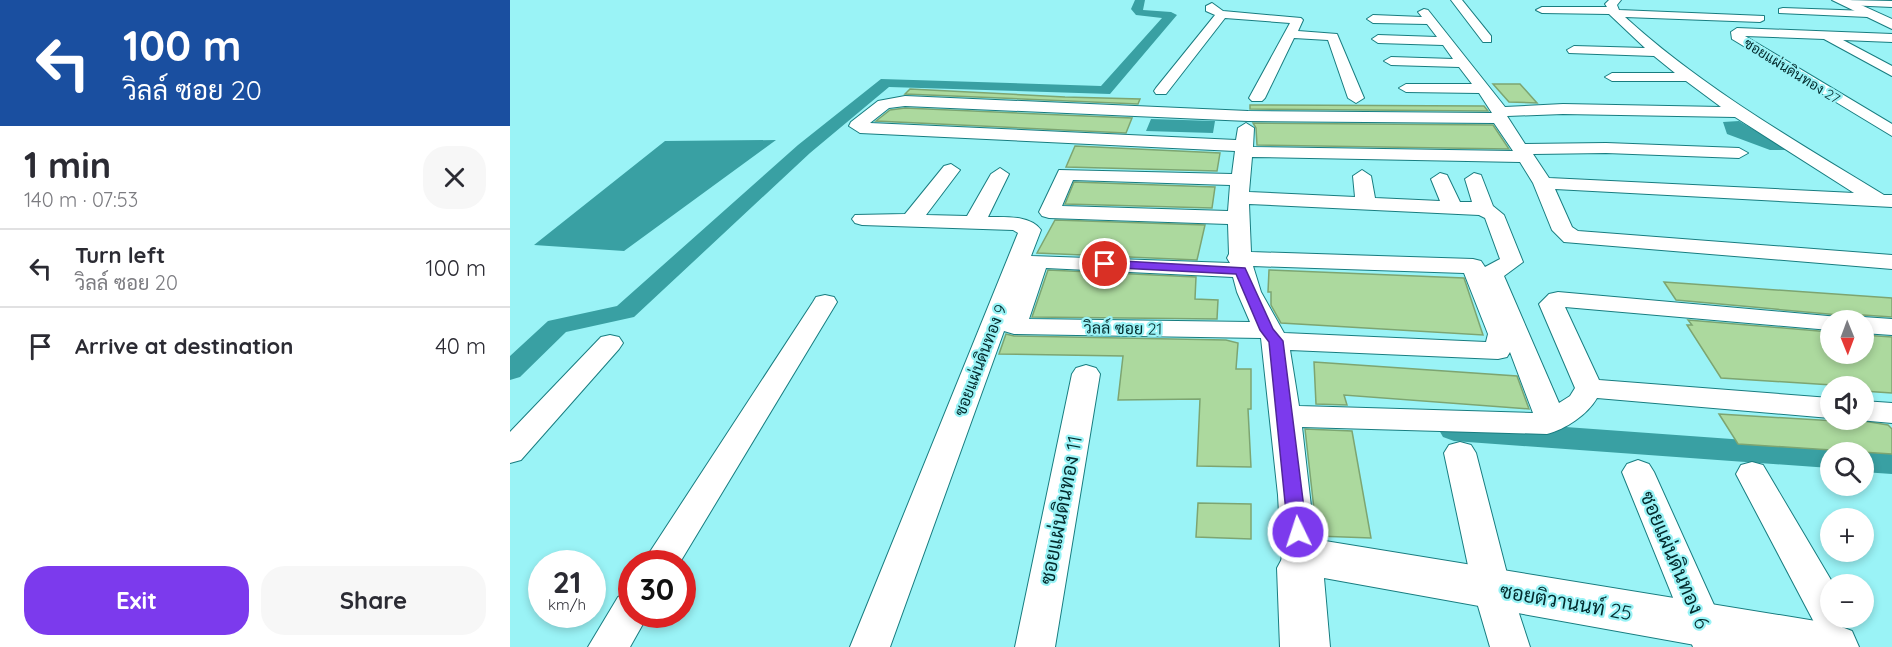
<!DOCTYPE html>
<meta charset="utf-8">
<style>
:root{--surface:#fff;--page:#f7f7f7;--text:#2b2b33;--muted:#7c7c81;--line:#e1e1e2;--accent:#7c3aed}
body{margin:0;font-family:Quicksand,Sarabun,sans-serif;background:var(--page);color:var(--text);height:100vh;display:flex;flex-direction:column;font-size:22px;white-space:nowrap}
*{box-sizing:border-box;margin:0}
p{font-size:20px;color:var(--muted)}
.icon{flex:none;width:33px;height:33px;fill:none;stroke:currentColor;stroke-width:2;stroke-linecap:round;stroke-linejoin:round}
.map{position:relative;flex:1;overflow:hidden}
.side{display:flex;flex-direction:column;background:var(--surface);width:510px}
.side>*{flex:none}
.top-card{background:#1a4fa0;color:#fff;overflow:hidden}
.needle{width:39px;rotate:179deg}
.fabs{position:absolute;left:1310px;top:310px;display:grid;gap:12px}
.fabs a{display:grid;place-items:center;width:54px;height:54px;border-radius:50%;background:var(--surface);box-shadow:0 3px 9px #0003;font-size:30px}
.speed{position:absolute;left:18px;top:550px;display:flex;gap:12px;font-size:30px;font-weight:700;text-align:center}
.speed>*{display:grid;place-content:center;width:78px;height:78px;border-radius:50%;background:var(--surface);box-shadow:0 3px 9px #0003;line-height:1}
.speed small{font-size:15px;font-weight:400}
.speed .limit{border:9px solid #d22;background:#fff;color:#111}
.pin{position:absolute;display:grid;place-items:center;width:51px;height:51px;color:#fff;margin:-26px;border:3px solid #fff;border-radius:50%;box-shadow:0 2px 6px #0007}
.me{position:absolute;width:66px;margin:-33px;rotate:356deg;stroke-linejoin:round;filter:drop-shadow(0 0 4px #0008)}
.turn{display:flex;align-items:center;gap:21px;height:126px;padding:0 24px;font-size:27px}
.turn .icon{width:78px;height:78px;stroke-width:2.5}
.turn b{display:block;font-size:42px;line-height:51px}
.round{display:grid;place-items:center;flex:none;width:63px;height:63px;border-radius:24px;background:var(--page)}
.headline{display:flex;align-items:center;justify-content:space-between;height:102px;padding:0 24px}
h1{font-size:36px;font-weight:800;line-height:45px}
.action{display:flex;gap:12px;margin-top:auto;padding:12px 24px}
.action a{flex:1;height:69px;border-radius:24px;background:var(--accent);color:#fff;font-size:24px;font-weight:800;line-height:69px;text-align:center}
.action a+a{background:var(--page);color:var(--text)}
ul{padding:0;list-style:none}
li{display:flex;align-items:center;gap:18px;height:78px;padding:0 24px;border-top:2px solid var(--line)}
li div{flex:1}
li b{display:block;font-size:22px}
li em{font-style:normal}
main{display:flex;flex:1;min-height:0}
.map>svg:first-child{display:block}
.water{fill:#39a0a3}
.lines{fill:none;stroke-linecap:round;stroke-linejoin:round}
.canal{fill:#39a0a3;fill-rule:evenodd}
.building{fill:#acd99e;stroke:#7da571;stroke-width:1.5}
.minor-casing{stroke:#187d80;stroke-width:2}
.tertiary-casing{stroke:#187d80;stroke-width:2}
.minor{fill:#fff;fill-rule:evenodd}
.tertiary{fill:#fff;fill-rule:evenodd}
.route{fill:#7c3aed;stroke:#51269a;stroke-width:1.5}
.labels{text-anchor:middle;stroke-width:4.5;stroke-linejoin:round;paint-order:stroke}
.far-street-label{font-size:14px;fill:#032b2d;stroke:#9af3f6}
.street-label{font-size:16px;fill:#032b2d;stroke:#9af3f6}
.near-street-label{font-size:20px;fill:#032b2d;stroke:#9af3f6}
</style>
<main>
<section class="side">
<div class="top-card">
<div class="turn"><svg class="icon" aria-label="left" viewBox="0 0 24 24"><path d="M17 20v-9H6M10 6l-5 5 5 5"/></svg><div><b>100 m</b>วิลล์ ซอย 20</div></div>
</div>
<div class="headline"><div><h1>1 min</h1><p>140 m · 07:53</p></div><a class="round"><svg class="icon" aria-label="close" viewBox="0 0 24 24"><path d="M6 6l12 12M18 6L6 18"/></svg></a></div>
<ul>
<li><svg class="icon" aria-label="left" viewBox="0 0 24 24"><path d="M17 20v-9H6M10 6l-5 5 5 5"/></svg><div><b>Turn left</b><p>วิลล์ ซอย 20</p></div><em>100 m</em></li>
<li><svg class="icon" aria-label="arrive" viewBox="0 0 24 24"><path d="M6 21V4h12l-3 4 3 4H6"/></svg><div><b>Arrive at destination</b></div><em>40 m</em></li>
</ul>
<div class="action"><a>Exit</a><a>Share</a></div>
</section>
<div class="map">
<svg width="1382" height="647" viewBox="0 0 1382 647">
<rect width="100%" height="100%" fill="#9af3f6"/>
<path class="water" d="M641,119l64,2 -2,12 -67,-2z
M1229,121l49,29h-18l-43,-16 -4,-12z
M266,140l-152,111 -90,-6 131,-104z"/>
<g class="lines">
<path class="canal" d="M625,0h10l-2,10 28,2 6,3 -67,79 -221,-7 -79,66 -176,164 -68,15 -46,45 -10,3v-24l38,-35 69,-15 181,-161 83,-66 220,7 61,-68 -26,-3 -5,-6z
M944,419l376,27 11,3 2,4h-13v15l-376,-27 -11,-4 -4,-7 4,-7z
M1353,448l29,2v24l-29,-2v-19h-12z"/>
</g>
<path class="building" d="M983,84h27l17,19 -28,-1z
M400,89l155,8 75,2 -2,5 -233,-10z
M740,105l234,1 4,5 -238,-2z
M395,108l227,10 -6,15 -250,-12 14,-11z
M743,123l240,2 16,24 -252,-4 -1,-17z
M565,146l145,7 -3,18 -151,-4z
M564,182l141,5 -3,21 -147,-4z
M545,220l150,5 -8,35 -160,-7z
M538,270l148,7 -1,22 23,1 -1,19 -185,-2z
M759,270l195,8 19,57 -202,-12 -10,-18v-13h-3z
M1154,282l228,16v19l-29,-2 -19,6 -5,-6 -163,-15z
M1178,320l142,12v22h33v-19l29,2v56l-29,-2v-4l-142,-9 -34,-53h5z
M496,334l8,2 212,4 12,3 -2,26h15v40h-3l3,58 -54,-1 3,-67 -82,1 5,-44 -124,-2z
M804,362l203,14 12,33 -185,-14 3,10 -31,-1z
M1209,414l117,7 21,-1 31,5 4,4v25l-154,-10z
M795,429l47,2 19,107 -54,-2z
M688,503l53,1v35l-55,-2z"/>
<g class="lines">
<g class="minor-casing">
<path id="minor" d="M941,0h11l29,36v6h-8z
M1099,0h12l-4,5 2,5 145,6v4l-4,2 -135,-5c78,71 169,123 259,178h8v12l-337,-18 17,38 6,4 314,24v14l-328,-27 -12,-12 -19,-47 -13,-21 -268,-5 -3,35 106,5 -2,-21 9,-6 9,6 4,22 65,3 -9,-22 9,-6 7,2 13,27h12l-7,-23 9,-6 7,2 12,31 11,9 19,47 -19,14 55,127 11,-7 5,-8 -36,-84 10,-10 9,-2 281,25 3,4h-12v9l-265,-23 34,73 231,18v20l-233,-20c-10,17 -31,31 -50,36l-245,-7 16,141 -5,11 -13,4 -13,-4 -5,-11 -4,-73 -17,-157 -247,-4 -10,-3 -114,316h-40l168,-414 -5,-3 -151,-5 -7,-2 -3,-4 3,-4 50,-1 39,-48 7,-2 9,6 -34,45 41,1 24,-42 9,-6 9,6 -21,43c16,0 42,-2 53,13l-10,26 199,7 -3,-5 2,-4 -1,-30 -179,-6 -7,-2 -3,-4 20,-42 173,4 3,-23 -375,-18 -11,-7 2,-4 27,-21 27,-5 343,15 244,2 -13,-20 -73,-1 -7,-4 7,-4h66l-13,-17 -68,-2 -7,-4 7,-4 62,2 -10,-14 -65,-2 -6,-4 6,-4 59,2 -10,-13 -54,-1 -6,-4 6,-4 49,2 -4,-5 6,-3 4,1 77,97 58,-3 158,3 -35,-26h-74l-7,-4 7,-4h63l-21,-17 -85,-3 -2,-3 7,-4 71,2 -36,-34 -67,-1 -6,-3 6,-3h65l-2,-3zM395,106l343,15 246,2 19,28 -260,-4 1,-19 -8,-5 -8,5 -2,12 -366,-17 19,-15zM1053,114l172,3 119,76 -305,-15 -16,-24 73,-1 133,5 9,-5 -9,-5 -133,-5 -81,1 -18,-28zM563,180l157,5 -2,26 -166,-5zM739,204l230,11 6,3 15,41 -15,8 -4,-6 -8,-2 -222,-7zM743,266l211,7 24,61 -2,8 -202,-9 -23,-41zM536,268l187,9 4,15 13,30 -221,-3zM780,350l208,9 9,-2 3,-5 23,61 -234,-7z
M1333,0l49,1v6l-45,-2 -4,-1z
M702,3l11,8 78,7 2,2 -5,11 39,3 27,64 -8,5 -8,-5 -20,-58 -34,-2 -29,60 -3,3h-10l-3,-3 41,-75 -65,-5 -59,76h-10l-2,-3 2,-3 59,-73 -9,-4v-5z
M1273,8l85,3 6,3 -6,3 -89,-4v-4z
M1227,28l155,6v8l-49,-2 49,26v10l-68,-37 -79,-3 147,88v12l-160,-97 -1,-7z
M315,295l9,2 3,5 -158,262h-37l171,-262 3,-5z
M1353,317l29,2v16l-29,-2v-12h-10z
M100,335l9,2 4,6 -4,6 -98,111 -11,3v-31l91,-95z
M576,365l10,3 4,6 -45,273h-40l57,-273 4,-6z
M1353,401l29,2v20l-33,-3h4z
M950,442l11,3 5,8 35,136 19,58h-40l-17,-58 -29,-136 5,-8z
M1128,460l11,4 5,8 79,175h-40l-71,-175 5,-8z
M1242,462l11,3 71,120h-4v33h17l-3,8 -14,5 -14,-5 -80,-152 5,-9z
M122,592v23h16l-18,32h-42l30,-50z"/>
</g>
<g class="tertiary-casing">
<path id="tertiary" d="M1322,0h18l42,19v10z
M809,540l515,84 18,7 7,16h-153l-382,-69 6,69h-50l-3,-79 7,-13z"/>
</g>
<use href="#minor" class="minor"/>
<use href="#tertiary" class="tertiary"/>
</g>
<path class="route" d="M595,260l140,8 28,61 10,12 24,191 -3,5 -6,2 -7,-2 -3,-5 -19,-190 -9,-12 -24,-56 -136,-7v-5z"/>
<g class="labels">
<g class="far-street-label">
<text transform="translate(1282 71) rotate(32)" y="5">ซอยแผ่นดินทอง 27</text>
</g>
<g class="street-label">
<text transform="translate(613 328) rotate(1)" y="6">วิลล์ ซอย 21</text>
<text transform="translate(470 360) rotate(-69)" y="6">ซอยแผ่นดินทอง 9</text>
</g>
<g class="near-street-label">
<text transform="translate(551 510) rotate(-79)" y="7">ซอยแผ่นดินทอง 11</text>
<text transform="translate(1165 560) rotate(67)" y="7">ซอยแผ่นดินทอง 6</text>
<text transform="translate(1056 602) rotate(10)" y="7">ซอยติวานนท์ 25</text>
</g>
</g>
</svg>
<div class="fabs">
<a><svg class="needle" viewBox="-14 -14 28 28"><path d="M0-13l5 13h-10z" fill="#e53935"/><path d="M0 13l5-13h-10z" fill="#7c7c81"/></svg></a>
<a><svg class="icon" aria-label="sound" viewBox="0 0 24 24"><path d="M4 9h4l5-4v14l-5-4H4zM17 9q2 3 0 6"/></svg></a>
<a><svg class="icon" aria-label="search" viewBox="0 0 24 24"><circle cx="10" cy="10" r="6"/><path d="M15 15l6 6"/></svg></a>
<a>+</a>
<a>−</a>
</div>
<div class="speed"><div>21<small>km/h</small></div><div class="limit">30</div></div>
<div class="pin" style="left:595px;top:264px;background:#d93025"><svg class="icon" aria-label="arrive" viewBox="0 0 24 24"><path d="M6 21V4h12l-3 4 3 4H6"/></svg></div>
<svg class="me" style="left:788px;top:532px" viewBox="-20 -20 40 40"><circle r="17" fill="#7c3aed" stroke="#fff" stroke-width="3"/><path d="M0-11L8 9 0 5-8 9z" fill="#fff"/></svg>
</div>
</main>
